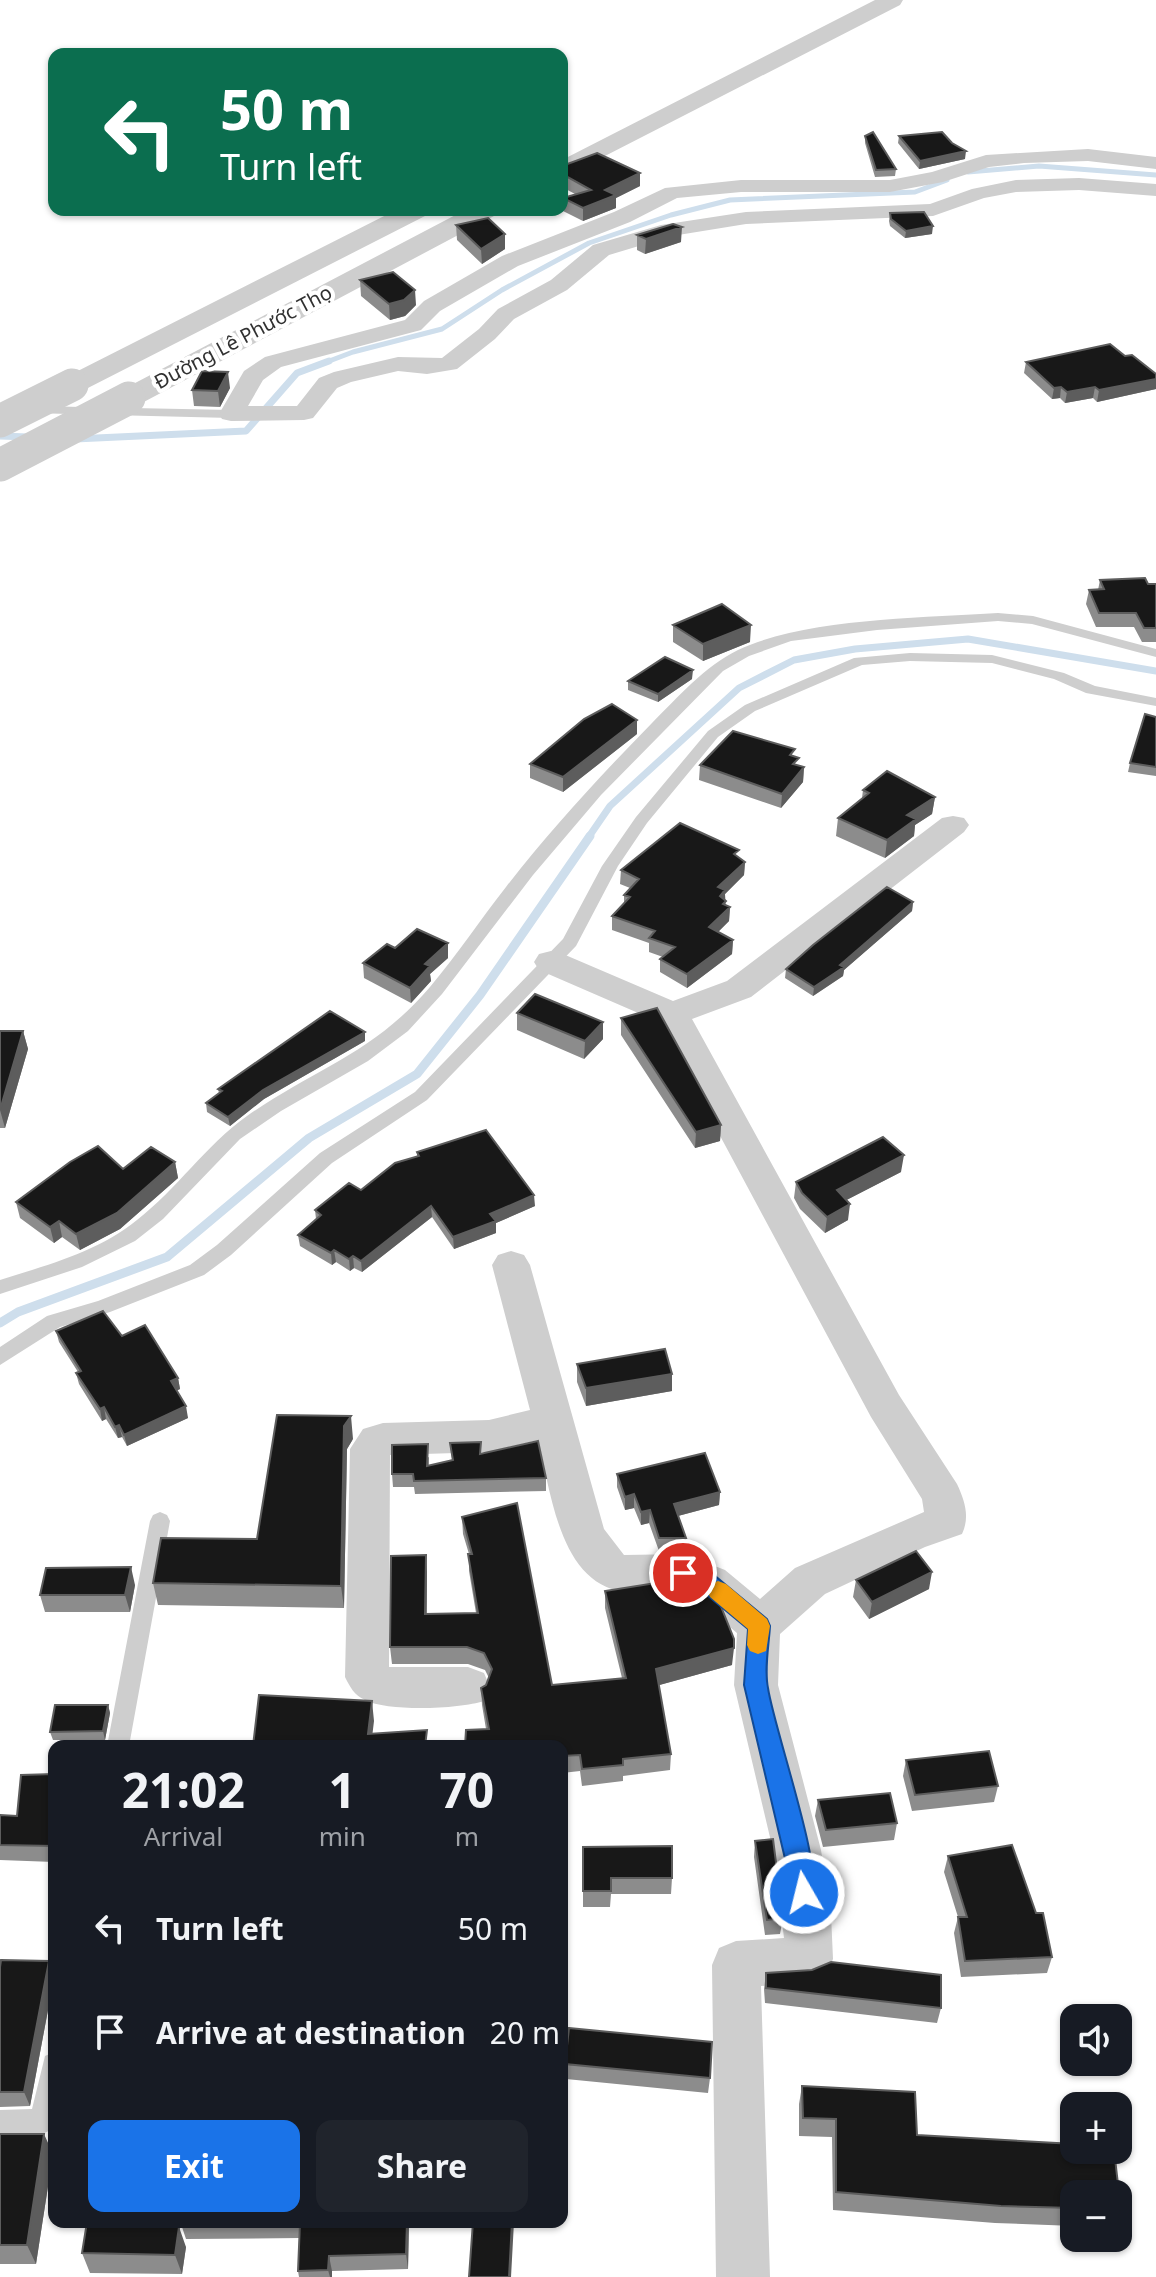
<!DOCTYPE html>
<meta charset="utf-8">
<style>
:root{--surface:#171b24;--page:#20242c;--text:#f1f3f6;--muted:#9ea1a6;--accent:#1a73e8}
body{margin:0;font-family:"Noto Sans",sans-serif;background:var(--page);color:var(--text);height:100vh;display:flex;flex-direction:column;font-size:30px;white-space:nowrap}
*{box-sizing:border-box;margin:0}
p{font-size:26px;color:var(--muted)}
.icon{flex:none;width:44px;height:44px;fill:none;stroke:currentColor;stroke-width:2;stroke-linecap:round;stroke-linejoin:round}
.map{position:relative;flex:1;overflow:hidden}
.sheet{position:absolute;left:48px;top:1740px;width:520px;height:488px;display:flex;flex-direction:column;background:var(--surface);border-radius:16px;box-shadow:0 2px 6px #0004}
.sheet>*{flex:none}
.top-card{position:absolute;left:48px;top:48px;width:520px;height:168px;border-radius:16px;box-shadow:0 2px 6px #0004;background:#0b6e4f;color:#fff;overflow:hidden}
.controls{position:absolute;left:1060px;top:2004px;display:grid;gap:16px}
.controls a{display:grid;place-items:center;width:72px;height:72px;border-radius:16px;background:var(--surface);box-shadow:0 2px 6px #0004;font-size:40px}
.pin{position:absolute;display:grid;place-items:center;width:68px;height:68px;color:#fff;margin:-34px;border:4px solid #fff;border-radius:50%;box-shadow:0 2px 8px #0007}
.me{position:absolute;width:88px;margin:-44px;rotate:352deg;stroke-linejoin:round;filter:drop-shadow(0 0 6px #0008)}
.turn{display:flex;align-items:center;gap:28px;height:168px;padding:0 40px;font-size:36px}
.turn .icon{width:104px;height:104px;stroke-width:2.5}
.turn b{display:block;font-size:56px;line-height:68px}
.eta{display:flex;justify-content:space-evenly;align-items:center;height:136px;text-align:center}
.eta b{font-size:48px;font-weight:700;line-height:56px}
.cta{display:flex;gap:16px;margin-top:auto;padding:16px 40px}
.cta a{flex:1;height:92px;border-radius:16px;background:var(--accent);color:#fff;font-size:32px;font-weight:700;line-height:92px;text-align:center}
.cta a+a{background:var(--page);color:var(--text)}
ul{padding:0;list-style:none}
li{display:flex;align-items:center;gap:24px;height:104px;padding:0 40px}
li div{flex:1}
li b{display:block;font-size:30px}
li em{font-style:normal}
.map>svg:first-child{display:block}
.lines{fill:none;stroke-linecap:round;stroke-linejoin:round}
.stream-far2{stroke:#cedeec;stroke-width:5}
.stream-far1{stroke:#cedeec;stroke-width:7}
.stream{stroke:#cedeec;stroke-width:9}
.service{fill:#cecece;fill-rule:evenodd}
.minor{fill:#cecece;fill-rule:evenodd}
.tertiary{fill:#cecece;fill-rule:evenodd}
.tertiary-bridge{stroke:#cecece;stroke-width:33}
.wall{fill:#8c8c8c}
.shaded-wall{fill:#5d5d5d}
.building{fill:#181818;stroke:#5d5d5d;stroke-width:2}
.route{fill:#1a73e8;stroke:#114b97;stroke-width:2}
.slow{fill:#f59e0b}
.labels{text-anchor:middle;stroke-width:8;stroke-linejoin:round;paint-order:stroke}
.far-street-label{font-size:20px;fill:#313131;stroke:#fff}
</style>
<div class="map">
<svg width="1156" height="2277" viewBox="0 0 1156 2277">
<rect width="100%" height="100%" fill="#fff"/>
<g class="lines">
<path class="stream-far2" d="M968,172l71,-6 117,9
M324,363l29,-11 89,-23 60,-39 87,-47 82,-28 59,-15 185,-8 32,-12"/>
<path class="stream-far1" d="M0,436l28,1
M75,439l171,-8 51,-58 32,-12
M588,838l22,-32 129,-118 55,-28 61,-11 113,-10 188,32"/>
<path class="stream" d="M0,1323l18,-11 149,-55 142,-119 108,-64 63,-79 110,-159"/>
<path class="service" d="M34,406l197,4 6,4 -6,4 -201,-5v-6z
M998,613l35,3 123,33v8l-124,-33 -34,-3 -121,9 -86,11 -42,15 -26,15 -122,124 -68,80 -91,119 -34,37 -40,30 -87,50 -41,28 -77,80 -28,22 -53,26 -82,27v-14c47,-15 98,-28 137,-60 40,-31 68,-74 110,-104 67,-47 126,-62 183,-129 27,-32 50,-67 76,-100 45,-58 95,-112 146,-164 26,-26 53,-57 86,-73 68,-32 184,-32 260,-37z
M910,653l82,2 72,18 31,13 61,12v8l-70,-13 -32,-14 -62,-16 -82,-2 -48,4 -107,46 -37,26 -71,86 -29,43 -42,80 -149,154 -95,63 -101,92 -27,20 -94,37 -50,15 -60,38v-18l47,-31 51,-15 92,-36 27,-20 103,-92 95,-61 148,-153 39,-73 34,-49 72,-86 37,-26 109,-47z
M160,1512l7,3 3,6 -41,225h-22l43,-225 3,-6z
M54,2052v71l-3,7 -9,4 -42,2v-26l32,-1 13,-53z"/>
<path class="minor" d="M1088,149l68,8v12l-68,-8 -64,2 -35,4 -46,15 -53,10h-149l-64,6 -47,24 -112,44 -78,45 -19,19 -140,37 -18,13 -15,26h49l22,-28 15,-6 64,-15 44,1 37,-29 19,-20 53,-29 42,-35 68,-20 85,-13 184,-8 42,-15 44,-9 63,-2 77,6v12l-77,-6 -63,2 -32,6 -51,18 -187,8 -74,12 -63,19 -42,35 -53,29 -19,20 -38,30 -30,5 -29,-3 -47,11 -14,6 -24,30 -9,2 -73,1 -9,-2 -3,-5 25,-43 21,-14 140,-37 19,-19 78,-45 112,-44 51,-24 76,-8h149l42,-8 54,-17z
M953,816l11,2 5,7 -5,7 -213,165 -59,22 207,376 58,89c8,17 13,33 5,50l-37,13 -100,47 -45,40 -2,51 43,165 10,64 2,45 -7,17 -17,6 -48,4 9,291h-54l-4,-312 7,-17 17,-7 48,-3 -11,-88 -39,-165 3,-52 -50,-42c-21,-4 -41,3 -62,1 -66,-8 -74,-101 -87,-152l-49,12 -99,3 -1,212h79l16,6 6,14 -6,14c-24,8 -96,11 -119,-1 -11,-5 -15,-13 -20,-23l5,-228 13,-20 20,-6 106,-3 41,-10 -38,-145 6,-10 13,-4 13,4 6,10 74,264 20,26 60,-1 41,16 35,29 35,-31 129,-56 -2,-13 -51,-82 -212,-395 -120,-52 -5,-8 5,-8 12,-3 12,3 110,47 54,-20 215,-163z"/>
<path class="tertiary" d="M875,0h28l-3,5 -338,173v-18z
M396,210h33l-4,6 -343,175 -10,3 -10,-3 -5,-6 5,-6z
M465,210h33l-4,6 -354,188 -11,3 -11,-3 -4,-6 4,-6z"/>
<path class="tertiary-bridge" d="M0,421l72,-36
M0,465l129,-67"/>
</g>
<path class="wall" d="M865,136l31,33 -1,7 -20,1 -10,-34z
M899,136l66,23 -46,10 -21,-26z
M562,166l78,7v13l-24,12v10l-33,13 -20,-10v-13l12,-4 -13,-7z
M890,213l42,21 -27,4 -15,-12 -1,-5z
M456,225l49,24 -23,15 -25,-24z
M637,235l44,7 -36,12 -8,-4z
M360,280l56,25 -11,11 -15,4 -29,-24z
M1125,356l31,18v15l-59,13 -4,-4 -28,5 -5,-5 -8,1 -28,-26 2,-11z
M230,388l-10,19 -26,-1 -2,-16z
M1100,580l56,4v58h-14l-8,-15h-38l-10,-23 3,-14h9z
M673,625l77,17 -47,19 -30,-19z
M692,679l-34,23 -30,-12v-9z
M1156,717v59l-28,-4 2,-9z
M637,734l-74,58 -33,-14v-14z
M700,765h98l6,2 -1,15 -22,26 -82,-28z
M863,790l72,7 -3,17 -17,11 -1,11 -29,22 -49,-22 2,-18 24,-20z
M738,857l7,5 -1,13 -19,19 1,11 4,2 -1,14 -11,11 15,8 -1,14 -45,34 -27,-16v-13l3,-2 -14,-5v-9l-37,-13v-14l12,-13v-8l6,-7 -10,-4 1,-14z
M913,902l-1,9 -68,59 -1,6 -30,20 -28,-18 1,-9z
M448,943v15l-18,16 1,7 -20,22 -47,-25 -1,-15 32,-15z
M517,1013l86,9v17l-19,20 -67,-29z
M621,1018l100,107 -1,16 -25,7 -74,-113z
M0,1031h23l5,18 -23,79h-5z
M365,1041l-101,58 -34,27 -23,-14 -1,-9 13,-10 -1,-4z
M417,1152l118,54 -39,17v10l-42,16 -22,-32 -70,55 -8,-4 -4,3 -14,-9 -4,3 -32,-19 -2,-11 18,-16 -1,-9 46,-20 56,-34z
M175,1162l3,16 -58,51 -40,21 -18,-13 -8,6 -34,-25 -4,-16 107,-33z
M901,1172l-55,28 2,20 -23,13 -25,-24 -6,-11 2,-16z
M56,1331l66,5 56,42 2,11 -4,2 12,27 -61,28 -5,-9 -4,1 -12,-19 -4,2 -23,-37 -3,-11 2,-1 -19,-30z
M577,1364l95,27 -86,15 -9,-24z
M353,1439l-6,10 -3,159 -186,-3 -5,-22 104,-44z
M481,1442v12l65,24v13l-131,3 -1,-7h-21l-1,-13 37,-17v9l23,-6 -2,-17z
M617,1474l103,18 -1,13 -41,11 8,22v13h-27l-10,-28 -8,2 -7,-17 -9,2 -8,-23z
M462,1517l90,168 70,-7 -17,-70v-17l68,-11v-4l59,89 -73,20 12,69 -1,16 -47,6v5l-41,5 -2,-15 -18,2v-27l-76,-17 -4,-24 -1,-17 5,-3 3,-7 -4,-8 -17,-6h-76l-2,-17 37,-75v42l49,-1 -7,-42v-17l-6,-20z
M856,1580l73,9 -60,30 -16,-22z
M135,1585l-5,27h-85l-5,-17z
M108,1705l2,8 -5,27h-52l-3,-8z
M906,1760l92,26 -4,16 -82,9 -9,-35z
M54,1774v88l-54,-2v-45l17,1z
M818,1800l79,23 -3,17 -71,7 -8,-31z
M755,1841l28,77 -3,16 -15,1 -11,-78z
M583,1847l89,31 -1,16h-60l-1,13h-27z
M948,1856l88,57 16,44 -5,16 -86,4 -7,-44 4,-16 -14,-45z
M49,1961l5,17 -24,128 -30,1v-140z
M766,1973l175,35 -4,15 -172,-20 -1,-14z
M565,2064l145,14 -2,15 -142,-14z
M802,2086l113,6 2,43 157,9v6h40l7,60 -3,7v-23h-44v32l-79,-3 -162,-13 -1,-73 -33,-1v-32z
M0,2134l53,20 -17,110h-36z
M87,2222h60v2l39,23 -4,27 -92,-1 -8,-20z
M409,2222l-1,47 -76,2v6h-33l-1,-6 1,-33 -113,1 -5,-15z"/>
<path class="shaded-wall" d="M966,151l-1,8 -46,10 1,-8z
M640,173v13l-24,12v10l-33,13v-13l22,-18z
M933,226l-1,8 -27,4 1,-7z
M682,227l-1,15 -36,12 1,-15z
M505,234v15l-23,15 -1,-15z
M415,290l1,15 -11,11 -15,4 -1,-16z
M228,372l2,16 -10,19 -2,-16z
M1156,379v10l-59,13 2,-12z
M1061,387l-1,11 -8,1 2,-11z
M1095,387l-2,11 -28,5 2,-11z
M751,625l-1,17 -47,19v-17z
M693,670l-1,9 -34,23v-8z
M637,720v14l-74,58v-15z
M804,767l-1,15 -22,26 1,-14z
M935,797l-3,17 -17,11 -1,11 -29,22 2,-18 20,-25z
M745,862l-1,13 -19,19v18l5,-5 -1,14 -20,20v-14l9,-40z
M913,902l-1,9 -68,59 -1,6 -30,20 1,-9z
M733,940l-1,14 -45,34v-14z
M448,943v15l-18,16 1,7 -20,22 -1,-15 15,-24z
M603,1022v17l-19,20 1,-18z
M23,1031l5,18 -23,79 -5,-18z
M365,1032v9l-101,58 -34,27 -2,-9 35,-27z
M721,1125l-1,16 -25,7 1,-16z
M904,1155l-3,17 -66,34 2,-16z
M175,1162l3,16 -58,51 -40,21 -4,-16z
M534,1195l1,11 -39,17v10l-42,16 -1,-12 37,-23z
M850,1204l-2,16 -23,13 2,-16z
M431,1206l1,11 -70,55 -1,-11z
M59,1221l3,16 -8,6 -4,-16z
M334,1250l2,12 -4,3 -1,-12z
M353,1256l1,12 -4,3 -1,-12z
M672,1374v17l-86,15v-18z
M178,1378l2,11 -7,3 -2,-11z
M186,1406l2,12 -61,28 -3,-11z
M104,1407l2,12 -4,2 -2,-12z
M351,1416l2,23 -6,10 -3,159 -3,-22 3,-160z
M119,1425l3,12 -4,1 -3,-11z
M720,1492l-1,13 -45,12v-13z
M634,1494v14l-9,2v-13z
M650,1510l-1,13 -8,2v-13z
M426,1555l1,17 -1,59 -1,-17z
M131,1567l4,18 -5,27 -5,-17z
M932,1572l-3,17 -60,30 3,-17z
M734,1648l-2,17 -76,21v-17z
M372,1701l2,20 -3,25 -3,-12z
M108,1705l2,8 -5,27 -2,-9z
M49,1961l5,17 -24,128 -6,-14z
M44,2134l9,20 -17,110 -9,-19z
M407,2222h2l-1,47 -2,-15z
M512,2222h2l-3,55h-2z
M179,2227l7,20 -4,27 -7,-19z
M329,2256l3,15v6h-2l-2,-7z"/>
<path class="building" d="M873,132l23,37 -20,1 -11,-34z
M942,132l10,11 14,8 -46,10 -21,-25z
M597,153l43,20 -35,17 11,5 -33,13 -20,-10 28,-8 -29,-16v-8z
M924,212l9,14 -27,5 -15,-12 -1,-6z
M488,218l17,16 -24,15 -25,-24z
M673,224l9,3 -36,12 -9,-4z
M393,272l22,18 -11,10 -15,4 -29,-24z
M1110,344l15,12 7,-1 24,19v5l-57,11 -4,-3 -28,5 -6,-5 -7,1 -28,-26z
M202,371l26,1 -10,19 -26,-1z
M1145,578l3,6h8v44h-12l-8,-15h-37l-10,-23 15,-1 -4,-9z
M722,604l29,21 -48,19 -30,-19z
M665,657l28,13 -35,24 -30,-13z
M612,704l25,16 -74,57 -33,-13 54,-45z
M1145,714l11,3v50l-26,-4z
M733,731l62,18 -5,6 9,3 -6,6 11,3 -22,27 -82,-29z
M887,771l48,26 -28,18 9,4 -29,21 -49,-22 31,-25 -6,-3z
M680,823l59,27 -5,4 11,8 -27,25 7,3 -5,6 6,5 -3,3 7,3 -21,20 24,13 -46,34 -27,-15 15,-12 -26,-9 6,-7 -43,-15 18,-19 -6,-2 15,-16 -18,-9z
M887,887l26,15 -73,63 4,2 -30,20 -28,-18 27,-24z
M417,929l31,14 -23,21 5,2 -20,22 -47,-25 24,-19 8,4z
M535,994l68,28 -18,19 -68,-28z
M657,1008l64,117 -25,7 -75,-114z
M330,1011l35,21 -102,58 -35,27 -22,-14 16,-12 -4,-2z
M0,1031h23l-23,79z
M486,1130l48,65 -44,19 6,7 -43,16 -22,-31 -70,55 -8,-5 -4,3 -15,-9 -3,3 -33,-18 23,-20 -6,-5 34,-27 12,7 34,-27 24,-7 -2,-4z
M883,1137l21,18 -67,35 13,14 -23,13 -25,-24 -6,-11z
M98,1146l25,23 28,-22 24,15 -58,51 -41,21 -17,-13 -9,6 -34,-25 54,-40z
M103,1311l19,25 23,-11 33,53 -7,3 15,25 -62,29 -5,-10 -4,2 -11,-20 -4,2 -24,-36 5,-2 -25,-40z
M665,1349l7,25 -86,14 -9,-24z
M277,1415l74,1 -7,10 -3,160 -188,-3 8,-45 96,1z
M538,1441l8,37 -132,3 -1,-7h-21v-29l36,-1 -1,22 26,-6 -3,-17 31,-1 -1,12z
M705,1453l15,39 -46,12 12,34h-27l-9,-28 -9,2 -7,-18 -9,3 -8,-23z
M517,1503l35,182 74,-7 -21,-87 70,-11 -2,-4h7l7,1 33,27 14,35v9l-78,21 15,85 -48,5v6l-41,4 -2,-14 -18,1v-10h-97l1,-16 23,-1 -8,-41 5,-3 6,-16 -8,-16 -17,-6h-77l1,-91 35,-1 -1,59 53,-1 -10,-59h4l-10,-37z
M916,1551l16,21 -60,30 -16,-22z
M131,1567l-6,28h-85l6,-27z
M259,1695l113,6 -4,33 59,-4 -2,16h-172z
M55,1705h53l-5,26 -53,1z
M989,1751l9,35 -83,9 -9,-35z
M54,1774v72l-54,-1v-30l17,1 4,-41z
M890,1793l7,30 -71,7 -8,-30z
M773,1839l10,79 -16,2 -12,-79z
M1012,1845l24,68h7l9,44 -87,4 -7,-44h9l-19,-61z
M672,1846v32h-61v13h-28v-44z
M1,1960l48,1 -25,131h-24v-125z
M831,1962l110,13v33l-175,-20v-15l46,-3z
M569,2028l143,14 -2,36 -145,-14z
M802,2086l113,6 2,43 157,9v6h40l7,60h-3v-16h-44v14l-73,-2 -165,-14v-73l-33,-1z
M0,2134h44l-17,111h-27z
M87,2222h51v1l41,4 -4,28 -93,-2z
M181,2222h226l-1,32 -77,2 -1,14 -30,1 2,-48 -119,1z
M473,2222h39l-3,55h-40z"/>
<path class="route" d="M683,1564l26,7 58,48 3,7c-1,19 -6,43 -2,62 6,41 57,184 44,213l-8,3 -9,-3 -51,-216 4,-56 -53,-44 -19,-6 -3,-6 3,-7z"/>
<path class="slow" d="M718,1581l8,3 41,35 3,7 -4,25 -8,3 -8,-3 -3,-6 1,-16 -38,-32 -3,-7 3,-6z"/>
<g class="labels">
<g class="far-street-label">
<text transform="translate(243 337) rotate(-28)" y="7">Đường Lê Phước Thọ</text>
</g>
</g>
</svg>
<div class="controls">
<a><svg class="icon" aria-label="sound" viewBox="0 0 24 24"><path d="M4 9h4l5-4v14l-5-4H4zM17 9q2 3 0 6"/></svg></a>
<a>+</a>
<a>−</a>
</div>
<div class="pin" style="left:683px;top:1573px;background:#d93025"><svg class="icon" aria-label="arrive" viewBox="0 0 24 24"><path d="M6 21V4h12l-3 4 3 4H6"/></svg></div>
<svg class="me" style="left:804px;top:1893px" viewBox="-20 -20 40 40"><circle r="17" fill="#1a73e8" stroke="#fff" stroke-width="3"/><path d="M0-11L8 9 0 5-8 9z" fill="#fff"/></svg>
<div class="top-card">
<div class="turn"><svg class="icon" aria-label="left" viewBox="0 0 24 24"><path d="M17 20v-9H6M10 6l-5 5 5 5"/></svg><div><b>50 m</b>Turn left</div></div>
</div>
<section class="sheet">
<div class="eta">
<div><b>21:02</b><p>Arrival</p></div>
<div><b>1</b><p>min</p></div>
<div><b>70</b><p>m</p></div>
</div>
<ul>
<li><svg class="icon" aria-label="left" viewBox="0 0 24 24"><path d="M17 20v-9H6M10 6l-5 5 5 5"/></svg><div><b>Turn left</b></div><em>50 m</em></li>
<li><svg class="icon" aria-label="arrive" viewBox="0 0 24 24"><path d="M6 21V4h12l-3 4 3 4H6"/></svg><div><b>Arrive at destination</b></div><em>20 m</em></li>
</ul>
<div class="cta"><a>Exit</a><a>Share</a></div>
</section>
</div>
